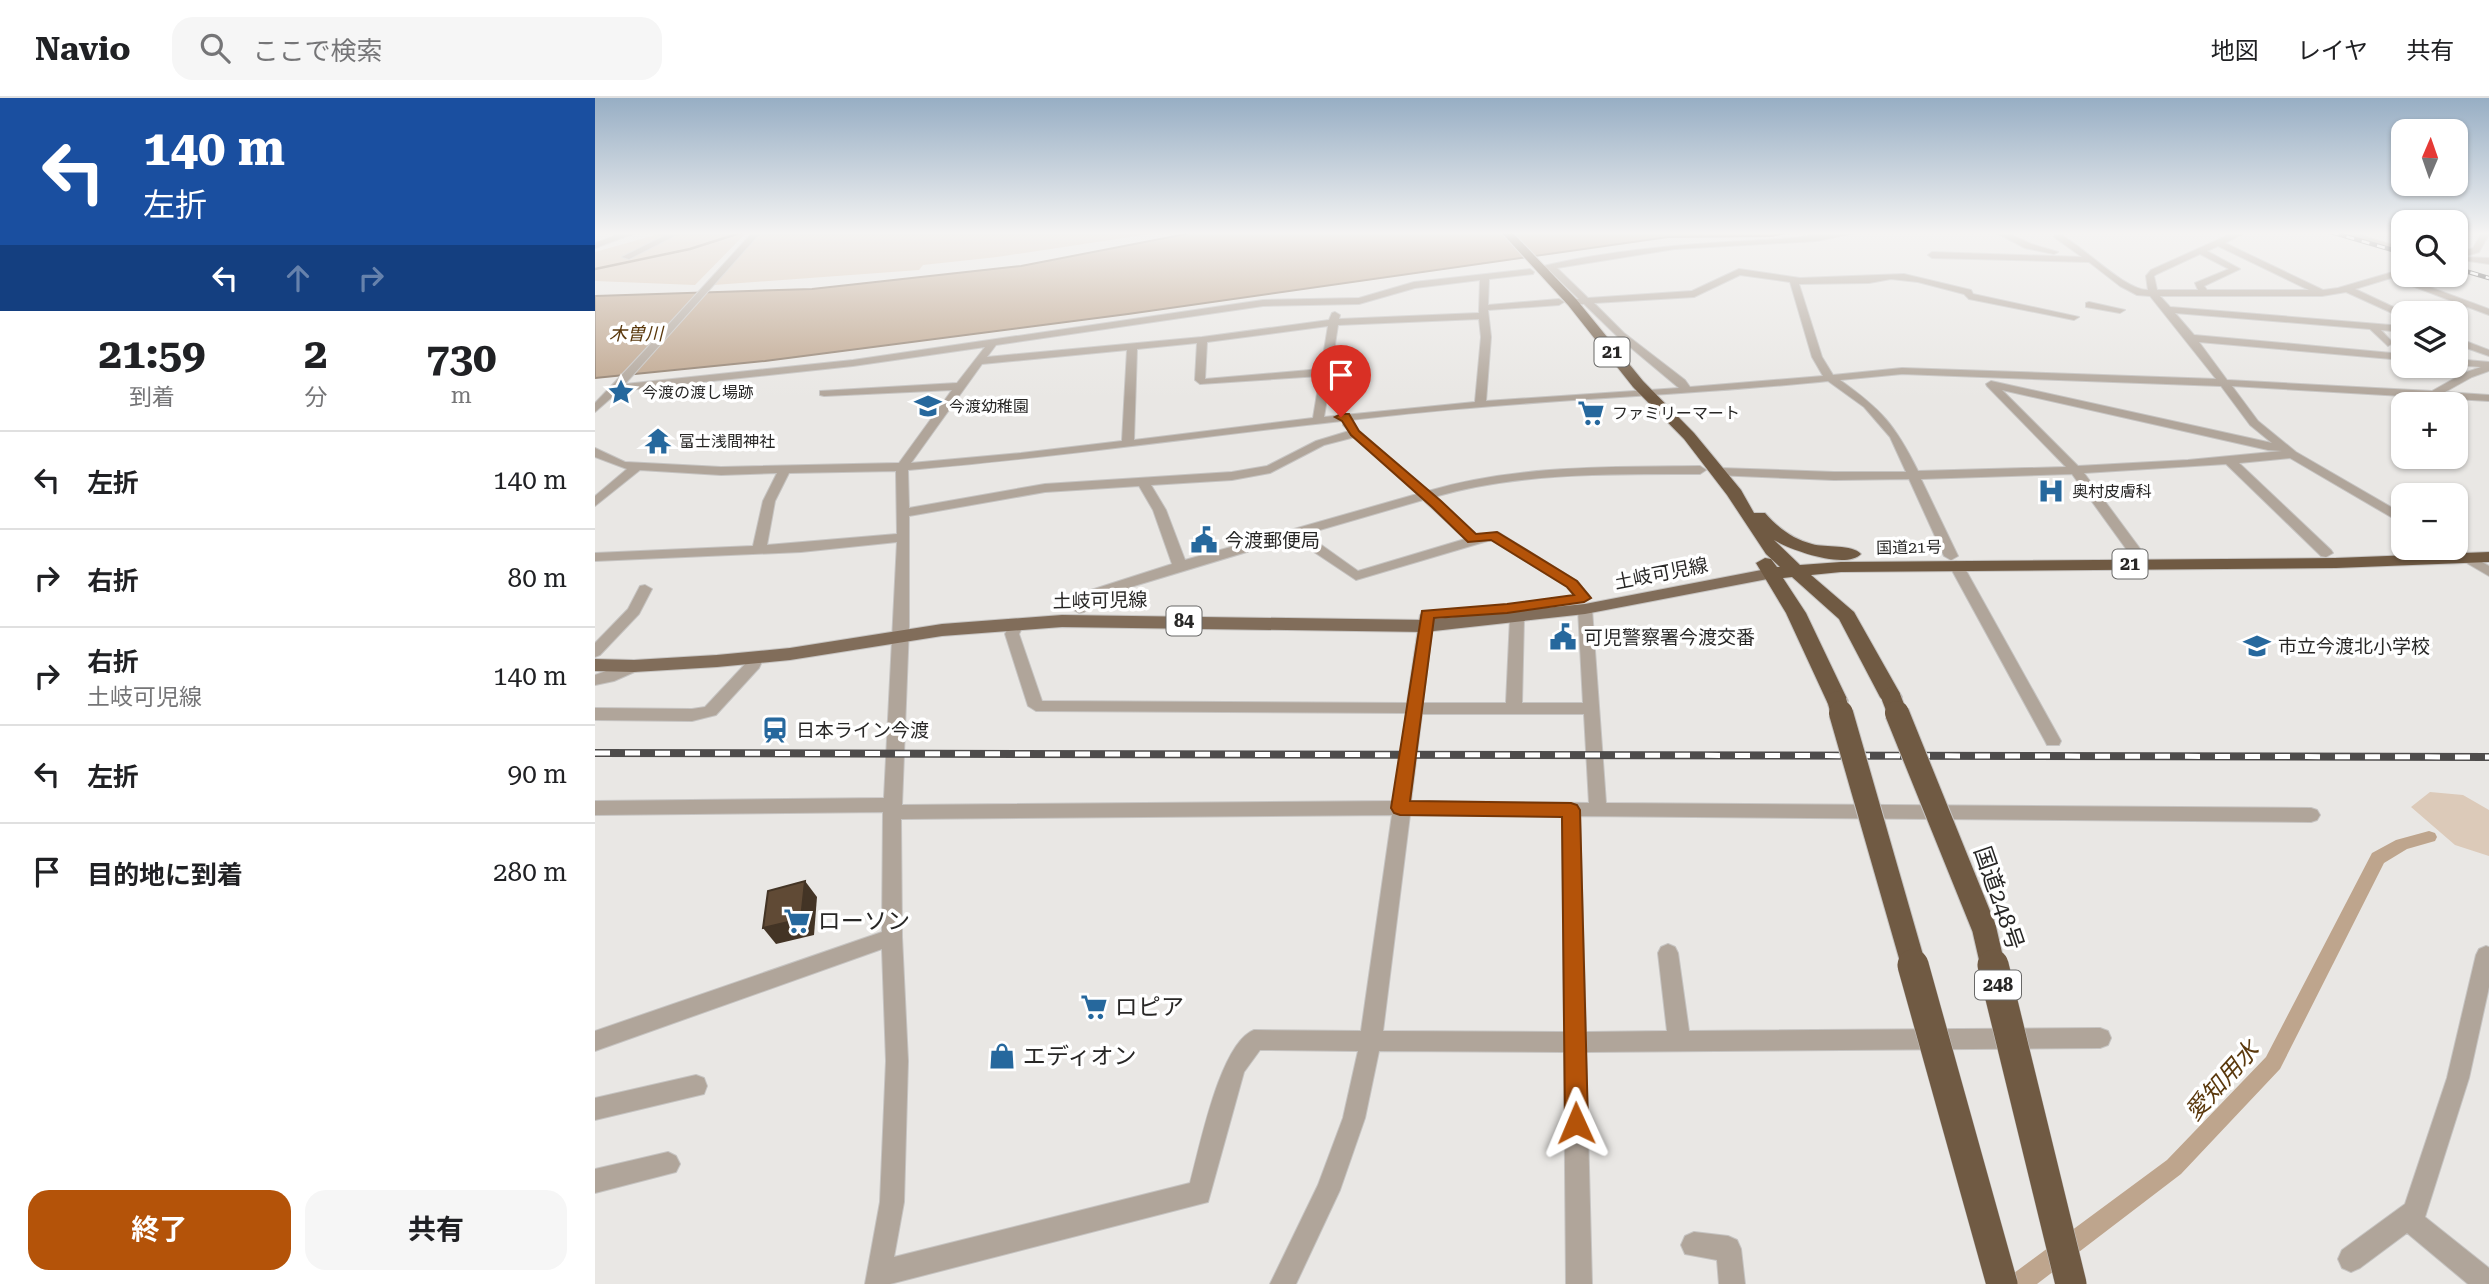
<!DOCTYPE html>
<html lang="ja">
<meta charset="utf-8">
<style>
:root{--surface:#fff;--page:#f6f6f6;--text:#202124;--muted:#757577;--line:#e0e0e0;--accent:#b45309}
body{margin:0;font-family:"Roboto Serif","Noto Sans JP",serif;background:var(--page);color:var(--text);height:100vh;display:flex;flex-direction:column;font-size:26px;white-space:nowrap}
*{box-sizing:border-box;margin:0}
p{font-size:23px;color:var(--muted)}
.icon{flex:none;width:38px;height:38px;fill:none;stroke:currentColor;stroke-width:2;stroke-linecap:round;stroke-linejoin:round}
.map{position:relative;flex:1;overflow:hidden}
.drawer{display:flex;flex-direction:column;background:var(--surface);width:595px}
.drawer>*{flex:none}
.banner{background:#1a4fa0;color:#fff;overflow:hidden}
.needle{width:46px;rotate:2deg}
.fabs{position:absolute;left:1796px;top:21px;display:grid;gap:14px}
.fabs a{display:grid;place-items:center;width:77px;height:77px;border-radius:14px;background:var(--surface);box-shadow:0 2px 5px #0004;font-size:35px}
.pin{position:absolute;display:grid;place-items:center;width:60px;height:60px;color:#fff;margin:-72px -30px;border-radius:50% 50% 50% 0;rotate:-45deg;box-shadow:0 0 7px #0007}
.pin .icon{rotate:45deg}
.me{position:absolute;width:77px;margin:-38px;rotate:359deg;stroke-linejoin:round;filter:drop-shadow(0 0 5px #0008)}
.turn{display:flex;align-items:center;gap:24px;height:147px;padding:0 28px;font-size:32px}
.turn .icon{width:91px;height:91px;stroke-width:2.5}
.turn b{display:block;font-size:49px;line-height:60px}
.lanes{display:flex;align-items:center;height:66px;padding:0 28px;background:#0003;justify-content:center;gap:35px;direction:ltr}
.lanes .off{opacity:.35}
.eta{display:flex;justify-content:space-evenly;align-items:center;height:119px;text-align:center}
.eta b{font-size:42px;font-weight:700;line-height:49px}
.button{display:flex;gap:14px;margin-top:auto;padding:14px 28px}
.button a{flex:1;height:80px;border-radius:21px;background:var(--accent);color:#fff;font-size:28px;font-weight:700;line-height:80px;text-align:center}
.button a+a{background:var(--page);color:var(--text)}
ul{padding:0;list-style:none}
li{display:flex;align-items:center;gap:21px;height:98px;padding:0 28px;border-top:2px solid var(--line)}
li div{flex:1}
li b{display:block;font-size:26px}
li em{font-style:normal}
header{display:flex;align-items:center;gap:42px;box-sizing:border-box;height:98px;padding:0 35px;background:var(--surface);border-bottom:2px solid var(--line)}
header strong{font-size:33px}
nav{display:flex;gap:38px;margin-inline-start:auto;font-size:24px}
.search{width:490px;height:63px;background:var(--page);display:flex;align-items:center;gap:18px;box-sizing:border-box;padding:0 24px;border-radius:21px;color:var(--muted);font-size:26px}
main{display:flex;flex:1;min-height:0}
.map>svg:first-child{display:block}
.green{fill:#dccab9}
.water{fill:#bea58d;stroke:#917f6e;stroke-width:2}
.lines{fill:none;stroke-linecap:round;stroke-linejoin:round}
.stream{stroke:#917f6e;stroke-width:2.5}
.canal{fill:#bea58d;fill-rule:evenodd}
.minor-casing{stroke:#c6c4c2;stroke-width:2}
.major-casing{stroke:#c6c4c2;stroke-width:2}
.highway-casing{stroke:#c6c4c2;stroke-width:2}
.minor{fill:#b0a59a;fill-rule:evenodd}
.major{fill:#816d5a;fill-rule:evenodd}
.highway{fill:#705a43;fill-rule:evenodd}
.rail-far1-casing{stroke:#4e4c4b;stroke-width:4.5}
.rail-casing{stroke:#4e4c4b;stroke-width:8}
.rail-far1{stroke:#fff;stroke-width:2.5;stroke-dasharray:8;stroke-linecap:butt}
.rail{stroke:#fff;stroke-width:5;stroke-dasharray:15;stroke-linecap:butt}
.highway-bridge-far2-casing{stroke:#c6c4c2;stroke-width:21;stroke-linecap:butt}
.highway-bridge-far1-casing{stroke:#c6c4c2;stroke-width:26;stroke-linecap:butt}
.highway-bridge-casing{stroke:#c6c4c2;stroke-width:32;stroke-linecap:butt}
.highway-bridge-far2{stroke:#705a43;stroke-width:19}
.highway-bridge-far1{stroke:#705a43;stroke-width:24}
.highway-bridge{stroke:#705a43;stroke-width:31}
.shaded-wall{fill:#433425}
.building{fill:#604a35;stroke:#433425;stroke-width:2}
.route{fill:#b45309;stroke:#753606;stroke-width:2}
.labels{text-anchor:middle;stroke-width:7;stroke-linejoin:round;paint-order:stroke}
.far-poi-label{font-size:16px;fill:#282726;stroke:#fff;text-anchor:start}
.far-street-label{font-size:16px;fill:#282726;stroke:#fff}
.far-water-label{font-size:18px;font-style:italic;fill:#5a380c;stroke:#fff}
.shield{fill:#fff;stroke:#686867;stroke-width:2}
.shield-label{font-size:18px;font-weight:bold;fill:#282726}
.poi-label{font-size:19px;fill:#282726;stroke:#fff;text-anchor:start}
.street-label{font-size:19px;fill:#282726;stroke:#fff}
.near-street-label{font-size:23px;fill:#282726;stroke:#fff}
.near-poi-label{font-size:23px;fill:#282726;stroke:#fff;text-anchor:start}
.near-water-label{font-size:24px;font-style:italic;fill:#5a380c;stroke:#fff}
</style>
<header>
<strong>Navio</strong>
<div class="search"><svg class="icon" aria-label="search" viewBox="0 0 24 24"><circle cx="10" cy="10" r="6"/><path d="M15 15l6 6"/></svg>ここで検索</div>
<nav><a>地図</a><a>レイヤ</a><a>共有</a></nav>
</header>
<main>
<section class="drawer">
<div class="banner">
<div class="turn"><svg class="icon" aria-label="left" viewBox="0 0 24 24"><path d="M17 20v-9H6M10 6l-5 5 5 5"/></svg><div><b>140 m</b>左折</div></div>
<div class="lanes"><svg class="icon" aria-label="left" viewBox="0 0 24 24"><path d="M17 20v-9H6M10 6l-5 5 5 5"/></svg><svg class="icon off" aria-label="ahead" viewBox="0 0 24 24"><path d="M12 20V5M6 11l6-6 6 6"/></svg><svg class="icon off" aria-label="right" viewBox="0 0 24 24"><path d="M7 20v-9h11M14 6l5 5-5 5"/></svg></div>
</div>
<div class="eta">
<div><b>21:59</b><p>到着</p></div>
<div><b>2</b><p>分</p></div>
<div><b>730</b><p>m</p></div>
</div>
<ul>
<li><svg class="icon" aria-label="left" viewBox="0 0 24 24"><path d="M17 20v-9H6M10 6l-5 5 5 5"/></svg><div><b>左折</b></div><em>140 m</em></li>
<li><svg class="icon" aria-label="right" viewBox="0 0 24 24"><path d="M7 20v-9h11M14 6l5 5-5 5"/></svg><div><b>右折</b></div><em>80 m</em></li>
<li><svg class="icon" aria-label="right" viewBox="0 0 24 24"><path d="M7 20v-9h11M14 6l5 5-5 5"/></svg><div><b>右折</b><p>土岐可児線</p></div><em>140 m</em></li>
<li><svg class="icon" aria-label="left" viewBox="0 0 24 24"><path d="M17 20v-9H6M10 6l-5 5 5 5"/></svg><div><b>左折</b></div><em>90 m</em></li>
<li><svg class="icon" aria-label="arrive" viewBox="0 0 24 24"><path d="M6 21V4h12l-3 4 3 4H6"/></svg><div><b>目的地に到着</b></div><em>280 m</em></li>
</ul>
<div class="button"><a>終了</a><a>共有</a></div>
</section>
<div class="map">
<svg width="1894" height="1186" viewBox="0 0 1894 1186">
<rect width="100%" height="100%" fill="#e9e7e4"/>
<path class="green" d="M71,134h81l-52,53 -100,-4v-29z
M167,134h401l-166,25 -74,8 -4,5 -205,15z
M1835,694l33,3 26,15v46l-34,-11 -44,-38z"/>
<path class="water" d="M601,134h594l-18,4 -104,1 -540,77 -363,47 -170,17v-82l217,-7 209,-23z"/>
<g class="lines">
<path class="stream" d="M0,171l95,-20 53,-17"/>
<path class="canal" d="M1834,733l6,2 2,4 -2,4 -28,8 -23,14 -104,206 -99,105 -144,110h-30l3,-8 157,-116 99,-103 106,-204 24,-13z"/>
<g class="minor-casing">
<path id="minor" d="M31,134h12l-43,16v-5z
M77,134h10l-53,27 -7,-2z
M158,134h8l-136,152 228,-24 410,-60 96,-2 55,-16 116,-13 4,3 -1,2 -44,5 -1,26 71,-6 5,3 -5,3 -71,5 3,27 -5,64 193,-13 -61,-51 -34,-33h-15v-4l10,-1 -30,-29 -10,1v-4c79,-19 160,-24 241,-28 26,-2 53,-7 80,-7l-43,9 -142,8 -118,19 31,30 104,-7 47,-22 61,9 104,-4 67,16 2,4 106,23 -5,3 -105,-21 -5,-5 -46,-12 -27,-3 -22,4 -70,1 23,73 11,18 69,-7 314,11 -66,-83 -13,-1 -17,-9 -31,-24 -157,-4 -4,-3 4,-3 150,5 -28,-20 3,-4c25,11 66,57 91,57l-2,-14 5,-6 84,-38h11l-21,11 98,47 15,-2 65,-19v6l-3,1 89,33v6l-98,-37 -36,11 51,24h-3v5l-57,-26 -24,4h-162l10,11 233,19v6l-22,-2 12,13 -5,3 -18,-17 -195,-16 19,22 209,19v6l-204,-18 28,38 205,11 32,-18 17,-6 -26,-2v-6l34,3v9l-17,6 -27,15 44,3v6l-257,-15 26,35 38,31 107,62v10l-113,-66 -51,5 92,87 2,3 -7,4 -5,-1 -95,-92 -142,9 60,81 -7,4 -5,-1 -60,-83 -151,5 37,77 -7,4 -7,-4 -35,-77 -75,1 -119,-5v-6l4,-1 115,4h72l-16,-35 -26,-30 -36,-26c-144,15 -288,18 -432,34 -163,17 -325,41 -488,55l1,38 136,-24 187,-12 35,-6 49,-25 33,-10 -6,-6 6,-3 79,69c89,-26 180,-24 272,-25l6,4 -6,4c-90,0 -179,-2 -266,23l43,39 21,-4 79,49 14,17 -7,4 -5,-1 -12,-14 -76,-47 -135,40 -63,-42 -192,58 -17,16 -5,1 -7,-4 19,-19 81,-26 -19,-54 -14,-24 -94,6 -136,24v110l-7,179 492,-4 12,-88 -370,-2 -8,-5 -23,-72 7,-13 5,-2 7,5 -5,10 23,67 365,2 13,-88 7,-4 7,4 -11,88h83l4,-85 7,-4 7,4 -2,85h61l-5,-94 7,-4 7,4 14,194 705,5 6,2 3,5 -3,5 -6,2 -731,-6 6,216 81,-1 -9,-78 3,-6 7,-3 7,3 3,6 11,78 411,-3 8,3 3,7 -3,7 -8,3 -514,4 6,232h-26l-2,-232 -185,-1 -14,67 -25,72 -44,94h-26l48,-99 25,-67 15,-67 -98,-1 -16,22 -36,130 -318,82h-25l15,-82 6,-141 -4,-112 -287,102v-20l287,-99 1,-120 -288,3v-14l289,-3 13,-256 -96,10 -206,9v-8l158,-7 10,-45 14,-28 -56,2 -81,-5 -45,36v-10l32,-27 -32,-12v-9l30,14 96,5 178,-4 53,-73 -128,6 -4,-1v-4l137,-8 28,-36 -132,19 -234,25 -24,21v-9c52,-54 106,-114 158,-171zM1623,148l91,44h-102l-3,-4 36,-17 -33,-18zM1605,156l29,15 -34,14 3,7h-41l-3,-14 3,-2zM1145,177l50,7 22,75 11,19 -133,11 -5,-7 -61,-47 -30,-30 100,-6zM885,182l-1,33 -140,6 1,-4 -5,-3 -3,1 -3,7 -127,17 -215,20 9,-12 267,-39 96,-2 56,-16zM884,221l2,18 -6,65 -151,15 7,-43 2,-2 -2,-2 7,-45zM733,228l-7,43 -116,10 2,-37zM602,245l-2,37 5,4 120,-8 -7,42 -179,22 3,-91zM532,252l-5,91 -101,12 -110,10 71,-99zM1307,276l319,12 29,39 22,18 -281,-62 -5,3 1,2 79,81 -148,4c-23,-46 -36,-61 -78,-91zM1407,292l266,60 14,1 -94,9 -110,6zM760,339l62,57 -232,66 -19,-50 -15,-25 81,-5 38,-7 54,-28zM301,373l1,63 -130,11 8,-44 14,-28zM828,402l42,39 -107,32 -52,-37zM827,616h162l5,89 -178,-2zM797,717l-31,216 -107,-1c-34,13 -54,117 -64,153l-296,74 10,-55 4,-141 -6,-124 -1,-118zM815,717l152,1 2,216 -181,-1z
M1400,134h10l26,12 27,8 -4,2 -29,-6z
M1743,134h12l53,16v5z
M1801,134h7v3z
M1887,134l7,2 -10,18 -15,5 25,1v6l-34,-5v-5l18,-6z
M1494,204l36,8 -5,3 -34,-6v-4z
M1860,239l34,13v6l-34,-12z
M1860,449l34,19v10l-48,-28z
M1361,463l7,4 98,176 -2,4h-12l-2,-4 -96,-176z
M50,487l7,4 -13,25 -39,41 -5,2v-14l33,-34 12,-23z
M161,554l8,5 -5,11 -43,47 -24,6 -97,-1v-12l97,1 13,-2 42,-45 4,-8z
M39,563l8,5 -3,4 -25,11 -19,4v-10z
M1891,848l3,1v40l-20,91 -44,139 64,51v16h-21l-61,-51 -47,35 -9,4 -9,-4 -4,-9 4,-9 63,-46 42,-126 29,-123 3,-6z
M101,977l8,3 3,8 -3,8 -109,26v-22z
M73,1054l8,4 4,8 -4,8 -81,21v-24z
M1099,1134l34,4 9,4 4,9 4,35h-26l-2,-24 -32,-6 -4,-9 4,-9z"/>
</g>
<g class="major-casing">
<path id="major" d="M1177,470l6,1 2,4 -2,4 -193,37 -160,18 -363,-5 -120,9 -152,24 -73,7 -83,5 -39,-1v-12l39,1 83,-5 73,-7 152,-24 120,-9 363,5 160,-16z"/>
</g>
<g class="highway-casing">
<path id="highway" d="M906,134h11l64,67 67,82 51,52 47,57 13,23h11c13,15 28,26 47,31 14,4 40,0 49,10 -15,16 -71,-4 -87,-14l26,25 41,-3 495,-4 153,-6v10l-153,6 -495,4 -30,3 43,37 48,85 -4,5h-14l-4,-5 -41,-78 -47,-42 -9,1 23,35 42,88 -3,5 -8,2 -8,-2 -43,-93 -30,-50 9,-5 6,1 6,8h3l-14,-13 -39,-59 -43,-56 -51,-52 -65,-82z"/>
</g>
<use href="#minor" class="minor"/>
<use href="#major" class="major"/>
<use href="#highway" class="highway"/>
<g class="rail-far1-casing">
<path id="rail-far1" d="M1736,134l72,21
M1860,170l34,10"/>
</g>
<g class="rail-casing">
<path id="rail" d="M0,655l1894,4"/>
</g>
<use href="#rail-far1" class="rail-far1"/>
<use href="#rail" class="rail"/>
<g class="highway-bridge-far2-casing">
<path id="highway-bridge-far2" d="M1296,599l7,18
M1242,603l4,14"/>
</g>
<g class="highway-bridge-far1-casing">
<path id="highway-bridge-far1" d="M1246,615l73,254
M1302,615l87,215 9,39"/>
</g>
<g class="highway-bridge-casing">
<path id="highway-bridge" d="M1318,867l89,319
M1398,867l78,319"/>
</g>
<use href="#highway-bridge-far2" class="highway-bridge-far2"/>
<use href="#highway-bridge-far1" class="highway-bridge-far1"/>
<use href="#highway-bridge" class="highway-bridge"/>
</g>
<path class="shaded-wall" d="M210,783l12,16 -3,38 -38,9 -13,-16z"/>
<path class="building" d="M210,783l-4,38 -38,9 5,-37z"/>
<linearGradient id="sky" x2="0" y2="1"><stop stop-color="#97aec4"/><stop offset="0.45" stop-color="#f5f4f3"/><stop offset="1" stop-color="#f5f4f3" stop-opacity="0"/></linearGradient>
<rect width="1894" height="300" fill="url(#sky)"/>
<path class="route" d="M746,316h8l10,17 82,70 35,33 21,-2 80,49 14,17 -7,4 -77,11 -73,5 -24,183 161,2 6,2 3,5 8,313 -4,8 -8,3 -8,-3 -3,-8 -3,-306 -162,-2 -6,-2 -3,-5 31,-197 85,-7 67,-9 -7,-8 -76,-47 -23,2 -36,-35 -81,-72 -9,-14 -7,-4z"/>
<defs>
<g id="sight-bare" transform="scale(2.1)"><path d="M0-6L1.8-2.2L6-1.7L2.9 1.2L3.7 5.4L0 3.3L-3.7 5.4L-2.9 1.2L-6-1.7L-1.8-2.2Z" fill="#26689d" stroke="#fff" stroke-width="2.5" paint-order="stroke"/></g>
<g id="school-bare" transform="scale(2.1)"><path d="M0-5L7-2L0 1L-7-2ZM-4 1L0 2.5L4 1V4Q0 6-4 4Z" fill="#26689d" stroke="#fff" stroke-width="2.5" paint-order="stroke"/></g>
<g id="supermarket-bare" transform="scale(2.1)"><path d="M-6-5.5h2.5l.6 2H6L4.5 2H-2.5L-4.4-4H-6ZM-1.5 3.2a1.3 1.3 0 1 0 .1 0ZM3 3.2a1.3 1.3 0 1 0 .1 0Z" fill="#26689d" stroke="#fff" stroke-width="2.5" paint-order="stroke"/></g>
<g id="temple-bare" transform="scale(2.1)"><path d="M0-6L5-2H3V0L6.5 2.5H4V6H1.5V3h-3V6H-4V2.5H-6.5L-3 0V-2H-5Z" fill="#26689d" stroke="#fff" stroke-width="2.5" paint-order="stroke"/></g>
<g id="hospital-bare" transform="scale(2.1)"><path d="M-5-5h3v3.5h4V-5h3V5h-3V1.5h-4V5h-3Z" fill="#26689d" stroke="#fff" stroke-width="2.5" paint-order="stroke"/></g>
<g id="civic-bare" transform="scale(2.1)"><path d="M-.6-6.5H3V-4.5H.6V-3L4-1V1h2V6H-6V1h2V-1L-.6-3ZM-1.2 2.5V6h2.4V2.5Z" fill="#26689d" stroke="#fff" stroke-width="2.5" paint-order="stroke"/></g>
<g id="station-bare" transform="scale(2.1)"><path d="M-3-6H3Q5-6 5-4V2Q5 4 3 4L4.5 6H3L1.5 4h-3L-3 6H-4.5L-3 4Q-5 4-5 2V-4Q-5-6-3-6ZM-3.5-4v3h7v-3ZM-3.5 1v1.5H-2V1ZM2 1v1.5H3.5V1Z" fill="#26689d" stroke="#fff" stroke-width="2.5" paint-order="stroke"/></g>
<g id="shop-bare" transform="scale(2.1)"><path d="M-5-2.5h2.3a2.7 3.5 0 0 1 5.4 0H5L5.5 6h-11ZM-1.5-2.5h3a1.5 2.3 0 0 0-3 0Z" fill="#26689d" stroke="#fff" stroke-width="2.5" paint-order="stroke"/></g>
</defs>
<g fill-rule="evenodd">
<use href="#sight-bare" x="26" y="294"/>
<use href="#school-bare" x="333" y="308"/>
<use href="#supermarket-bare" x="996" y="315"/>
<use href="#temple-bare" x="63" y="343"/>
<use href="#hospital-bare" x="1456" y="393"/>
<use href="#civic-bare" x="609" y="442"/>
<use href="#civic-bare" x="968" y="539"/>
<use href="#school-bare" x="1662" y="548"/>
<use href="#station-bare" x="180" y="632"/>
<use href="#supermarket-bare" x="202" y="823"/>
<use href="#supermarket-bare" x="499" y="909"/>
<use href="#shop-bare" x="407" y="958"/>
</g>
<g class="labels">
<g class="far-poi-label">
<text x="47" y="300">今渡の渡し場跡</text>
<text x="354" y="314">今渡幼稚園</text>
<text x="1017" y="321">ファミリーマート</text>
<text x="84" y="349">富士浅間神社</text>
<text x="1477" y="399">奥村皮膚科</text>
</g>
<g class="far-street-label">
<text transform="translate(1314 449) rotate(-1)" y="6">国道21号</text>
</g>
<g class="far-water-label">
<text x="41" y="242">木曽川</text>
</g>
<g class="shield">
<rect x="999.5" y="239.5" width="35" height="29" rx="5"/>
<rect x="1517.5" y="451.5" width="35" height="29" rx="5"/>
<rect x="571.5" y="508.5" width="35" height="29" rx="5"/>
<rect x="1380" y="872.5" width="46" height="29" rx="5"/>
</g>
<g class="shield-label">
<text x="1017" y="260">21</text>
<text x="1535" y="472">21</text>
<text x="589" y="529">84</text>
<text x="1403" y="893">248</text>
</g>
<g class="poi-label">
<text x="630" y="449">今渡郵便局</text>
<text x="989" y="546">可児警察署今渡交番</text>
<text x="1683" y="555">市立今渡北小学校</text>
<text x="201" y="639">日本ライン今渡</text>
</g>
<g class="street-label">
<text transform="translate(1066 475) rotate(-11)" y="7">土岐可児線</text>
<text transform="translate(505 502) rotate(-1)" y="7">土岐可児線</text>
</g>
<g class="near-street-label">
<text transform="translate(1404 800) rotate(71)" y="8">国道248号</text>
</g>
<g class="near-poi-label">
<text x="223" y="831">ローソン</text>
<text x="520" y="917">ロピア</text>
<text x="428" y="966">エディオン</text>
</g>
<g class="near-water-label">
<text transform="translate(1627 983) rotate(-48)" y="8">愛知用水</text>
</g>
</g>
</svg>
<div class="fabs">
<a><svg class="needle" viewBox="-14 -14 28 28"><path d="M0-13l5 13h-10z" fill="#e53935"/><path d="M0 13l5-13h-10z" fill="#757577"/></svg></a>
<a><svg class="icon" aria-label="search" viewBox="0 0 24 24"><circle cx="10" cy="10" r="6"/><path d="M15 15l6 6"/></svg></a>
<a><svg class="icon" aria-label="layers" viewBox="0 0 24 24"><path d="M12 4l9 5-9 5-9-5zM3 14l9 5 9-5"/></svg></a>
<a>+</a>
<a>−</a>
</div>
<div class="pin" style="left:746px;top:319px;background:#d93025"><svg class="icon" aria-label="arrive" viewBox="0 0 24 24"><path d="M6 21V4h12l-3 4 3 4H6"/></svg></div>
<svg class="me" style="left:981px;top:1025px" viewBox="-20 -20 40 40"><path d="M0-17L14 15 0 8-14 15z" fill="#b45309" stroke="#fff" stroke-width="4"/></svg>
</div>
</main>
